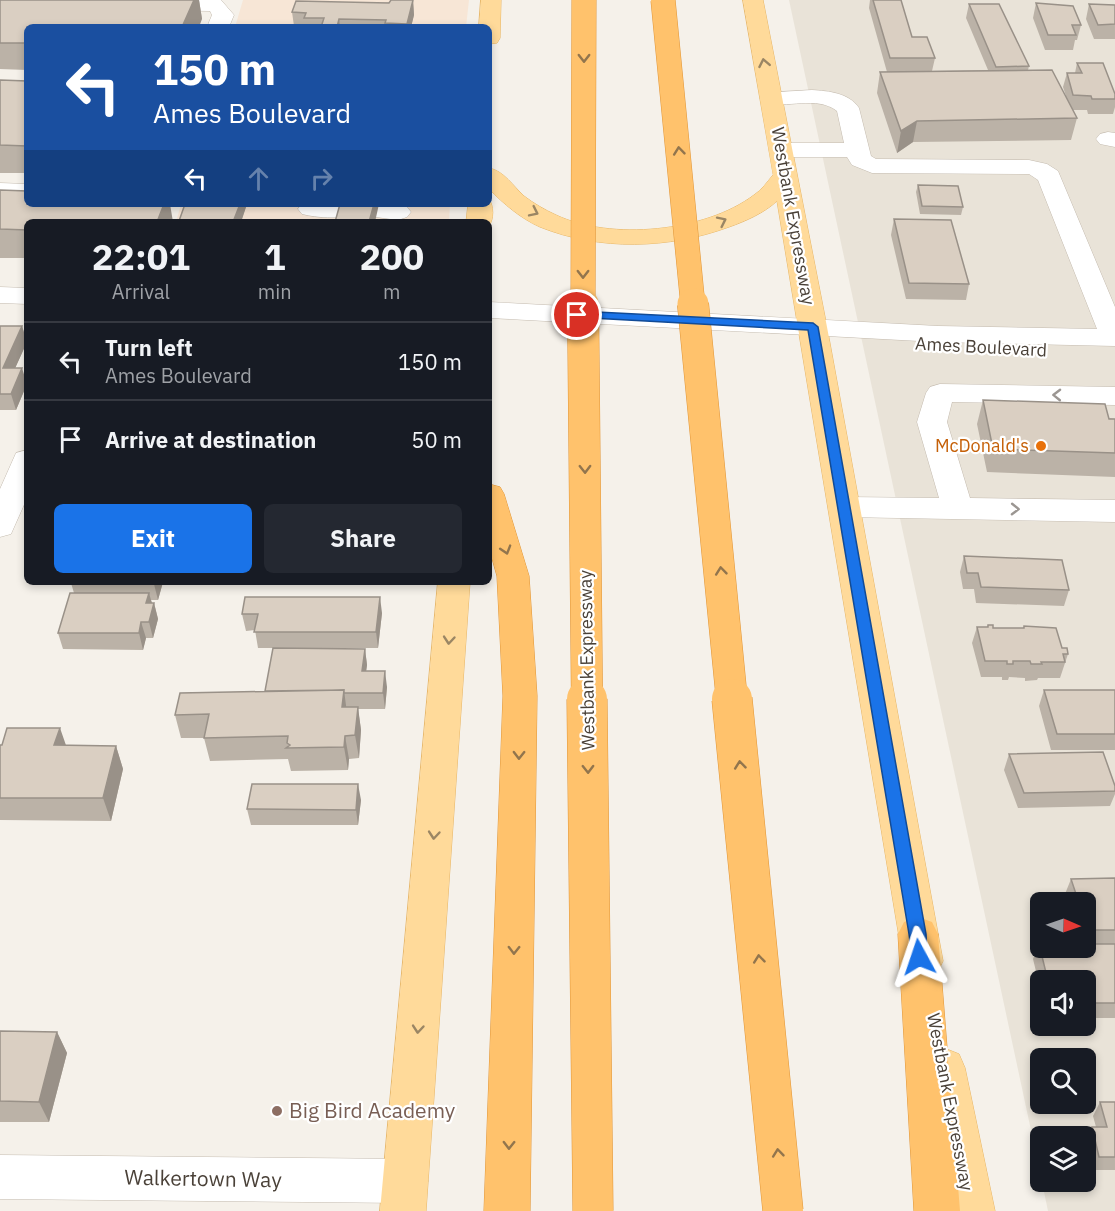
<!DOCTYPE html>
<style>
:root{--surface:#171b24;--page:#242831;--text:#f1f3f6;--muted:#9ea1a6;--line:#363941;--accent:#1a73e8}
body{margin:0;font-family:"IBM Plex Sans",sans-serif;background:var(--page);color:var(--text);height:100vh;display:flex;flex-direction:column;font-size:22px;white-space:nowrap}
*{box-sizing:border-box;margin:0}
p{font-size:20px;color:var(--muted)}
.icon{flex:none;width:33px;height:33px;fill:none;stroke:currentColor;stroke-width:2;stroke-linecap:round;stroke-linejoin:round}
.map{position:relative;flex:1;overflow:hidden}
.side{position:absolute;left:24px;top:219px;width:468px;height:366px;display:flex;flex-direction:column;background:var(--surface);border-radius:9px;box-shadow:0 3px 9px #0003}
.side>*{flex:none}
.guide{position:absolute;left:24px;top:24px;width:468px;height:183px;border-radius:9px;box-shadow:0 3px 9px #0003;background:#1a4fa0;color:#fff;overflow:hidden}
.needle{width:39px;rotate:92deg}
.fabs{position:absolute;left:1030px;top:892px;display:grid;gap:12px}
.fabs a{display:grid;place-items:center;width:66px;height:66px;border-radius:9px;background:var(--surface);box-shadow:0 3px 9px #0003;font-size:30px}
.pin{position:absolute;display:grid;place-items:center;width:51px;height:51px;color:#fff;margin:-26px;border:3px solid #fff;border-radius:50%;box-shadow:0 2px 6px #0007}
.me{position:absolute;width:66px;margin:-33px;rotate:355deg;stroke-linejoin:round;filter:drop-shadow(0 0 4px #0008)}
.turn{display:flex;align-items:center;gap:21px;height:126px;padding:0 30px;font-size:27px}
.turn .icon{width:78px;height:78px;stroke-width:2.5}
.turn b{display:block;font-size:42px;line-height:51px}
.lanes{display:flex;align-items:center;height:57px;padding:0 30px;background:#0003;justify-content:center;gap:30px;direction:ltr}
.lanes .off{opacity:.35}
.eta{display:flex;justify-content:space-evenly;align-items:center;height:102px;text-align:center}
.eta b{font-size:36px;font-weight:800;line-height:42px}
.cta{display:flex;gap:12px;margin-top:auto;padding:12px 30px}
.cta a{flex:1;height:69px;border-radius:9px;background:var(--accent);color:#fff;font-size:24px;font-weight:800;line-height:69px;text-align:center}
.cta a+a{background:var(--page);color:var(--text)}
ul{padding:0;list-style:none}
li{display:flex;align-items:center;gap:18px;height:78px;padding:0 30px;border-top:2px solid var(--line)}
li div{flex:1}
li b{display:block;font-size:22px}
li em{font-style:normal}
.map>svg:first-child{display:block}
.residential{fill:#e9e3d8;fill-rule:evenodd}
.commercial{fill:#f7e6d6}
.lines{fill:none;stroke-linecap:round;stroke-linejoin:round}
.minor-casing{stroke:#c4bbaf;stroke-width:1}
.major-casing{stroke:#e7b667;stroke-width:1}
.highway-casing{stroke:#e19638;stroke-width:1}
.minor{fill:#fff;fill-rule:evenodd}
.major{fill:#ffda9a;fill-rule:evenodd}
.highway{fill:#ffc26c;fill-rule:evenodd}
.highway-bridge-far2-casing{stroke:#e19638;stroke-width:25;stroke-linecap:butt}
.highway-bridge-far1-casing{stroke:#e19638;stroke-width:32;stroke-linecap:butt}
.highway-bridge-casing{stroke:#e19638;stroke-width:41;stroke-linecap:butt}
.highway-bridge-far2{stroke:#ffc26c;stroke-width:24}
.highway-bridge-far1{stroke:#ffc26c;stroke-width:31}
.highway-bridge{stroke:#ffc26c;stroke-width:40}
.wall{fill:#bbb2a7}
.shaded-wall{fill:#999188}
.building{fill:#dacfc2;stroke:#999188;stroke-width:1.5}
.oneway{stroke:#92754d}
.oneway2{stroke:#9b8664}
.oneway3{stroke:#9b9692}
.route{fill:#1a73e8;stroke:#114b97;stroke-width:1.5}
.food-dot{fill:#e8710a;stroke:#fff;stroke-width:2}
.education-dot{fill:#8d6e63;stroke:#fff;stroke-width:2}
.labels{text-anchor:middle;stroke-width:4.5;stroke-linejoin:round;paint-order:stroke}
.street-label{font-size:18px;fill:#4a4138;stroke:#fff}
.food-label{font-size:18px;fill:#c56008;stroke:#fff;text-anchor:end}
.near-education-label{font-size:21px;fill:#785e54;stroke:#fff;text-anchor:start}
.near-street-label{font-size:21px;fill:#4a4138;stroke:#fff}
</style>
<div class="map">
<svg width="1115" height="1211" viewBox="0 0 1115 1211">
<rect width="100%" height="100%" fill="#f5f1ea"/>
<path class="residential" d="M789,0h326v1211h-67l-6,-29h44v-45h-45v40zM1041,903h45v45h-45zM1041,981h45v45h-45zM1041,1059h45v45h-45z"/>
<path class="commercial" d="M243,0h226l-3,27h-231z
M181,204h269l-1,18h-273z"/>
<g class="lines">
<g class="minor-casing">
<path id="minor" d="M148,0h73l13,15 -5,12h-22l5,-12 -2,-4 -54,-1 -7,-2 -3,-4z
M812,90c17,1 37,3 47,18l12,48 5,3 153,1 18,4 11,7 57,136v39l-177,-4 -449,-24v-16l449,24 159,3 -59,-149 -9,-6 -157,-1 -20,-8 -5,-8h-66l-8,-2 -4,-5 4,-5 8,-2h63l-7,-32c-21,-16 -50,-2 -74,-8l-3,-5 3,-5z
M1108,132l7,1v14l-15,-3 -4,-5 4,-5z
M0,183l27,1v14l-27,-1z
M302,204h48l7,6 -4,5c-16,4 -35,3 -51,-1l-4,-5z
M375,204l32,3 4,5 -4,5 -9,3 -30,-4 -4,-5 4,-5z
M0,287l27,1v16l-27,-1z
M940,384l175,3v18l-163,-3 -5,20 23,76 145,2v22l-271,-5 -11,-3 -5,-7 5,-7 11,-3 95,1 -22,-76 9,-29 4,-6z
M27,450v48l-16,36 -11,3v-48l16,-36z
M0,1155l406,4 16,7 6,15 -6,15 -16,7 -406,-4z"/>
</g>
<g class="major-casing">
<path id="major" d="M481,0h20l-1,38 -3,5 -8,1v-17h-10z
M743,0h20l64,327 116,634 -6,12 -14,6 -14,-6 -6,-12 -126,-760c-13,12 -31,20 -48,26 -60,22 -129,24 -189,0 -20,-9 -36,-23 -51,-38v-21c15,3 24,18 35,28 9,7 21,14 32,19 55,26 149,17 198,-20 8,-5 13,-13 19,-20z
M489,199c5,7 5,20 0,27v-4h-23l2,-18h21z
M438,582h32l-44,629h-46z
M944,1048l15,6 6,14 30,143h-46l-26,-143 6,-14z"/>
</g>
<g class="highway-casing">
<path id="highway" d="M489,484l11,3 4,7 25,82 8,120 -7,515h-46l19,-515 -6,-120 -8,-28z
M918,917l14,5 6,12 22,277h-46l-16,-277 6,-12z"/>
</g>
<use href="#minor" class="minor"/>
<use href="#major" class="major"/>
<use href="#highway" class="highway"/>
<g class="highway-bridge-far2-casing">
<path id="highway-bridge-far2" d="M663,0l30,306
M583,306l1,-306"/>
</g>
<g class="highway-bridge-far1-casing">
<path id="highway-bridge-far1" d="M583,304l4,397
M693,304l39,397"/>
</g>
<g class="highway-bridge-casing">
<path id="highway-bridge" d="M587,699l6,512
M732,699l51,512"/>
</g>
<use href="#highway-bridge-far2" class="highway-bridge-far2"/>
<use href="#highway-bridge-far1" class="highway-bridge-far1"/>
<use href="#highway-bridge" class="highway-bridge"/>
</g>
<path class="wall" d="M0,0h199l3,19 -175,8v43l-27,-1z
M413,0l1,15 -3,12 -117,-1 -2,-14z
M870,0h31l11,37 23,21 -3,13 56,-1 -22,-52 3,-14 60,62 -1,4 38,26 -3,-9 4,-14h8l2,-10 38,31v13l-2,7h-25l-1,-4h-15l5,8 -6,22 -158,2 -16,11 -20,-60 3,-21h7l-18,-64z
M1036,3l45,22 -4,15h-2l-2,10h-28l-12,-32z
M1089,4l26,1v34h-21l-8,-20z
M0,80l27,1v92h-27z
M918,185l45,22 -2,8 -41,-1 -4,-22z
M0,190l27,32v36h-27z
M185,204h62l-6,18h-62v-1z
M894,219l75,65 -3,16 -60,-1 -15,-64z
M0,326h22l5,16 -12,26 12,16 -11,26h-16z
M983,400l132,19v58l-128,-5 -10,-48z
M964,556l105,34 -5,16 -88,-3 -2,-14h-11l-3,-17z
M163,582l-5,18h-7l1,3h2l4,16 -5,19h-7l-3,12 -80,-1 -5,-16 16,-40 -3,-10z
M382,613l-4,35h-120l-3,-18 -9,1 -4,-17z
M988,625l5,3h30l1,-2 38,22 6,6 -8,24h-22l-1,2 -12,1v-3l-16,-1 -1,3h-6v-3h-21l-9,-34 5,-16h10z
M365,649l2,16 -1,6 21,16 -2,22h-27l3,21 -2,28 -10,1 -1,11 -57,1 -3,-12 -78,2 -6,-23h-23l-6,-23 90,-24z
M1044,690h71v60h-64l-12,-44z
M0,745l116,1 7,23 -12,52 -111,-1z
M1009,754l106,32v8l-5,12 -92,2 -14,-38z
M361,800l-3,25h-107l-4,-16z
M1115,878v140h-29v-37h-45v11l-8,-33 6,-15 47,4v-45h-19l-2,-9 6,-15z
M0,1031l57,1 10,21 -18,69h-49z
M1100,1102h15v68h-24l-5,-22v-9l6,-12h4l-3,-11z"/>
<path class="shaded-wall" d="M194,0h5l3,19 -3,8h-17z
M413,0l1,15 -3,12h-3l-1,-3z
M339,19l1,8h-3z
M917,121l-4,21 -16,11 4,-22z
M164,204h6l3,18h-16z
M240,204h7l-6,18h-8z
M374,204h5l-4,18h-6z
M22,326l5,16 -19,42 -5,-16z
M22,368l5,16 -11,26 -5,-16z
M155,582h8l-5,18 -4,-16z
M149,593l4,14 1,-4 4,16 -5,19 -4,-16 -3,-19z
M380,597l2,16 -4,35 -2,-16z
M141,622l5,16 -3,12 -4,-17z
M365,649l2,16 -3,22 -2,-16z
M385,671l2,16 -2,22 -2,-16z
M344,690l3,23 -5,-6z
M358,707l3,23 -2,28 -4,-23z
M60,728l8,23 -14,-6z
M345,736l4,23 -1,11 -4,-23z
M116,746l7,23 -12,52 -8,-23z
M358,784l3,16 -3,25 -2,-15z
M57,1032l10,21 -18,69 -10,-20z"/>
<path class="building" d="M0,0h194l-12,27h-155v16h-27z
M391,0h22l-6,24 -22,-1 1,-3 -47,-1 -2,8h-16l3,-9h-20l2,-5 -14,-1 4,-11 93,2z
M873,0h28l11,37h15l8,21h-45z
M1036,3l37,3 8,19h-9l4,10h-28z
M969,4h30l30,62 -33,1z
M1089,4l26,1v19l-17,1z
M1077,63h26l12,31v5h-23l-1,-3 -18,-1 -6,-22h15z
M1052,70l25,48 -160,3 -16,10 -21,-59z
M0,80l27,1v65l-27,-1z
M918,185l40,1 5,21 -41,-1z
M0,190l27,1v13h137l-7,18h-130v8l-27,-1z
M185,204h55l-7,18 -54,-1z
M340,204h34l-5,18h-34z
M894,219l57,1 18,64 -60,-1z
M0,326h22l-19,42h19l-11,26h-11z
M983,400l122,4 4,15h6v34l-122,-4z
M964,556l98,4 7,30 -88,-3 -3,-14h-11z
M71,582h84l-1,2 -83,-1z
M70,593h79l-3,10h8l-5,19h-8l-2,11h-81z
M245,597h135l-4,35h-122l4,-18h-16z
M988,625h5v3h31v-2l32,2 6,20h5l1,6h-5l2,8h-24l1,2h-11l-1,-3h-17v3h-6v-3h-22l-8,-34h11z
M273,648l92,1 -3,22h23l-2,22h-39v-3l-79,1z
M344,690l-2,17h16l-3,28 -10,1 -1,11 -58,1 4,-3 -3,-2 1,-7 -84,2 5,-24 -34,1 5,-22z
M1044,690h71v44h-58z
M7,728h53l-6,17 62,1 -13,52h-103v-53h2z
M1103,752l12,34v5l-91,2 -15,-39z
M252,784h106l-2,26 -109,-1z
M1115,878v52h-22l-7,-7v-20l-2,-3h-6l-7,-21z
M1039,944h2v4h45v-4h29v59h-29v-22h-38z
M0,1031l57,1 -18,70 -39,-1z
M1100,1102h15v55h-16l-7,-30h15z"/>
<defs><path id="oneway-chevron" d="M-2-3.5L2.5 0L-2 3.5" fill="none" stroke-width="1.6" stroke-linecap="round" stroke-linejoin="round" transform="scale(1.5)"/></defs>
<g class="oneway">
<use href="#oneway-chevron" transform="translate(584 58) rotate(90)"/>
<use href="#oneway-chevron" transform="translate(679 151) rotate(-96)"/>
<use href="#oneway-chevron" transform="translate(583 274) rotate(90)"/>
<use href="#oneway-chevron" transform="translate(585 469) rotate(89)"/>
<use href="#oneway-chevron" transform="translate(506 550) rotate(73)"/>
<use href="#oneway-chevron" transform="translate(721 571) rotate(-96)"/>
<use href="#oneway-chevron" transform="translate(519 755) rotate(91)"/>
<use href="#oneway-chevron" transform="translate(740 765) rotate(-96)"/>
<use href="#oneway-chevron" transform="translate(588 769) rotate(89)"/>
<use href="#oneway-chevron" transform="translate(514 950) rotate(91)"/>
<use href="#oneway-chevron" transform="translate(759 959) rotate(-96)"/>
<use href="#oneway-chevron" transform="translate(509 1145) rotate(91)"/>
<use href="#oneway-chevron" transform="translate(778 1153) rotate(-96)"/>
</g>
<g class="oneway2">
<use href="#oneway-chevron" transform="translate(764 63) rotate(-101)"/>
<use href="#oneway-chevron" transform="translate(534 212) rotate(26)"/>
<use href="#oneway-chevron" transform="translate(722 221) rotate(-26)"/>
<use href="#oneway-chevron" transform="translate(449 640) rotate(95)"/>
<use href="#oneway-chevron" transform="translate(434 835) rotate(95)"/>
<use href="#oneway-chevron" transform="translate(418 1029) rotate(95)"/>
</g>
<g class="oneway3">
<use href="#oneway-chevron" transform="translate(1057 395) rotate(-179)"/>
<use href="#oneway-chevron" transform="translate(1015 509) rotate(1)"/>
</g>
<path class="route" d="M577,311l236,12 5,4 108,607 1,23 -2,6 -6,2 -6,-2 -4,-29 -101,-604 -235,-13v-5z"/>
<circle class="food-dot" cx="1041" cy="446" r="6"/>
<circle class="education-dot" cx="277" cy="1111" r="6"/>
<g class="labels">
<g class="street-label">
<text transform="translate(793 216) rotate(80)" y="6">Westbank Expressway</text>
<text transform="translate(981 347) rotate(3)" y="6">Ames Boulevard</text>
<text transform="translate(587 660) rotate(-91)" y="6">Westbank Expressway</text>
<text transform="translate(950 1102) rotate(79)" y="6">Westbank Expressway</text>
</g>
<g class="food-label">
<text x="1029" y="452">McDonald's</text>
</g>
<g class="near-education-label">
<text x="289" y="1118">Big Bird Academy</text>
</g>
<g class="near-street-label">
<text transform="translate(203 1179) rotate(1)" y="7">Walkertown Way</text>
</g>
</g>
</svg>
<div class="fabs">
<a><svg class="needle" viewBox="-14 -14 28 28"><path d="M0-13l5 13h-10z" fill="#e53935"/><path d="M0 13l5-13h-10z" fill="#9ea1a6"/></svg></a>
<a><svg class="icon" aria-label="sound" viewBox="0 0 24 24"><path d="M4 9h4l5-4v14l-5-4H4zM17 9q2 3 0 6"/></svg></a>
<a><svg class="icon" aria-label="search" viewBox="0 0 24 24"><circle cx="10" cy="10" r="6"/><path d="M15 15l6 6"/></svg></a>
<a><svg class="icon" aria-label="layers" viewBox="0 0 24 24"><path d="M12 4l9 5-9 5-9-5zM3 14l9 5 9-5"/></svg></a>
</div>
<div class="pin" style="left:577px;top:315px;background:#d93025"><svg class="icon" aria-label="arrive" viewBox="0 0 24 24"><path d="M6 21V4h12l-3 4 3 4H6"/></svg></div>
<svg class="me" style="left:919px;top:957px" viewBox="-20 -20 40 40"><path d="M0-17L14 15 0 8-14 15z" fill="#1a73e8" stroke="#fff" stroke-width="4"/></svg>
<div class="guide">
<div class="turn"><svg class="icon" aria-label="left" viewBox="0 0 24 24"><path d="M17 20v-9H6M10 6l-5 5 5 5"/></svg><div><b>150 m</b>Ames Boulevard</div></div>
<div class="lanes"><svg class="icon" aria-label="left" viewBox="0 0 24 24"><path d="M17 20v-9H6M10 6l-5 5 5 5"/></svg><svg class="icon off" aria-label="ahead" viewBox="0 0 24 24"><path d="M12 20V5M6 11l6-6 6 6"/></svg><svg class="icon off" aria-label="right" viewBox="0 0 24 24"><path d="M7 20v-9h11M14 6l5 5-5 5"/></svg></div>
</div>
<section class="side">
<div class="eta">
<div><b>22:01</b><p>Arrival</p></div>
<div><b>1</b><p>min</p></div>
<div><b>200</b><p>m</p></div>
</div>
<ul>
<li><svg class="icon" aria-label="left" viewBox="0 0 24 24"><path d="M17 20v-9H6M10 6l-5 5 5 5"/></svg><div><b>Turn left</b><p>Ames Boulevard</p></div><em>150 m</em></li>
<li><svg class="icon" aria-label="arrive" viewBox="0 0 24 24"><path d="M6 21V4h12l-3 4 3 4H6"/></svg><div><b>Arrive at destination</b></div><em>50 m</em></li>
</ul>
<div class="cta"><a>Exit</a><a>Share</a></div>
</section>
</div>
